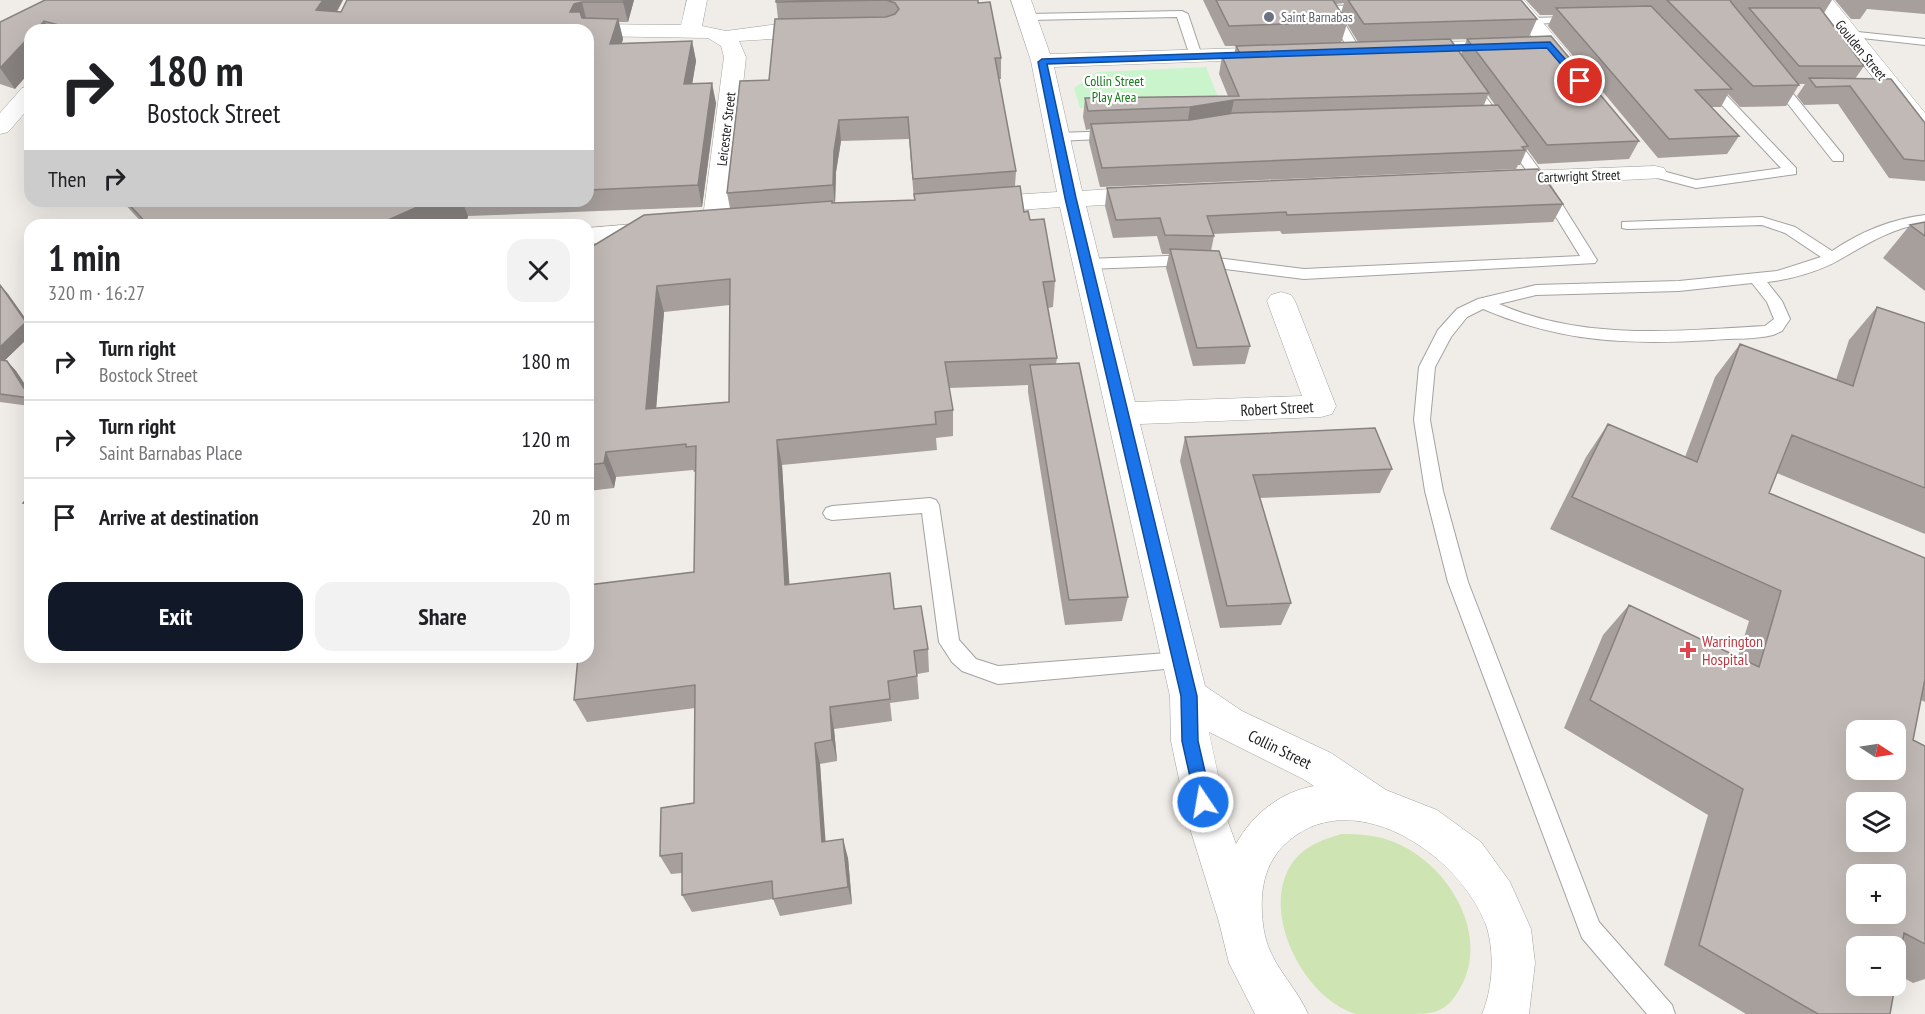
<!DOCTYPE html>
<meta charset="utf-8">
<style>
:root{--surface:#fff;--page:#f2f2f2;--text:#202124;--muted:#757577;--line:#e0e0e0;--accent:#111827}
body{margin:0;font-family:"PT Sans Narrow",sans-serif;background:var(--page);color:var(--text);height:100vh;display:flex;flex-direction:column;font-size:22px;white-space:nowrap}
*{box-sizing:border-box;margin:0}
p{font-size:20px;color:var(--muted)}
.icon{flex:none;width:33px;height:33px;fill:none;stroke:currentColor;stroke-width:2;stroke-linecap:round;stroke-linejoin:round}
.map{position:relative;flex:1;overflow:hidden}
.panel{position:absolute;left:24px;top:219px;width:570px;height:444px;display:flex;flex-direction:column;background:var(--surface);border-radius:18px;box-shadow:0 6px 24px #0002}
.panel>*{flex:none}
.guide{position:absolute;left:24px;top:24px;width:570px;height:183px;border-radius:18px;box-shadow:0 6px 24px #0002;background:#fff;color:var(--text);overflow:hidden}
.needle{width:39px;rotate:102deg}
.tools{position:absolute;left:1846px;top:720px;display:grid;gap:12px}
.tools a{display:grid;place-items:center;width:60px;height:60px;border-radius:12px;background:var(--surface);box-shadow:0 6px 24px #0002;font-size:30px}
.pin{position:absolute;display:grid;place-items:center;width:51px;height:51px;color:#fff;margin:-26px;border:3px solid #fff;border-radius:50%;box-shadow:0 2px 6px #0007}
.me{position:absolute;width:66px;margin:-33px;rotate:348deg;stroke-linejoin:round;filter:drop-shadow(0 0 4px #0008)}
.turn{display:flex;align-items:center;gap:21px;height:126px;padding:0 24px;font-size:27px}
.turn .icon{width:78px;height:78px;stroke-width:2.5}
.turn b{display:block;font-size:42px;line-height:51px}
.then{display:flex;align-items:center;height:57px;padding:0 24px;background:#0003;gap:12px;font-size:22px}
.round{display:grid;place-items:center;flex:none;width:63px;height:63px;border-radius:18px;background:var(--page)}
.headline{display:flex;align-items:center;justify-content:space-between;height:102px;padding:0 24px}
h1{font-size:36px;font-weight:700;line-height:45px}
.button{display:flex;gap:12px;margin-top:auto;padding:12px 24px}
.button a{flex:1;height:69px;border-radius:18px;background:var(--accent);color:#fff;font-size:24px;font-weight:700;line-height:69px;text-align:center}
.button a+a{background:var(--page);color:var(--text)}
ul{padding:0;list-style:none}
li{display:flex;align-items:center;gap:18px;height:78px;padding:0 24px;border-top:2px solid var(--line)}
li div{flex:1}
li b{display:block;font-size:22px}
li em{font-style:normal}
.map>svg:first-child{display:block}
.grass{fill:#cee5b3}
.park{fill:#caf5cc}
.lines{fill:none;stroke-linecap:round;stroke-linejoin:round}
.lane-casing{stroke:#a2a2a2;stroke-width:2}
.street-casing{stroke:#a2a2a2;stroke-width:1}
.lane{fill:#fff;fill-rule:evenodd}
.street{fill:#fff;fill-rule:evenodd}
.wall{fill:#a69f9c;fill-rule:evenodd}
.shaded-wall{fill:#87827f}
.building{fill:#c1b9b5;stroke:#87827f;stroke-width:1.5;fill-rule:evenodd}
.route{fill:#1a73e8;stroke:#114b97;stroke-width:1.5}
.worship-dot{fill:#6b7280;stroke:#fff;stroke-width:2}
.health-dot{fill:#e0444e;stroke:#fff;stroke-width:2}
.labels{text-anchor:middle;stroke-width:4.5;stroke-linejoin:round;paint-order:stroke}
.far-worship-label{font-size:14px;fill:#5b616d;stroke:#fff;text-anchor:start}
.far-street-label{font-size:14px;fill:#212121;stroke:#fff}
.far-park-label{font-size:14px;fill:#16781a;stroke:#fff}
.street-label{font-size:16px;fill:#212121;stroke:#fff}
.health-label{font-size:16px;fill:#be3a42;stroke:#fff;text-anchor:start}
</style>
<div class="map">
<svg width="1925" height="1014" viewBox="0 0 1925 1014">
<rect width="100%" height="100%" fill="#f0ede8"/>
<path class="grass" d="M1341,834c19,0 36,1 53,8 55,22 98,94 65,148 -14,24 -27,24 -53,24 -15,0 -36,0 -50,0 -55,-16 -101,-111 -59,-157 12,-13 28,-18 44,-23z"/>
<path class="park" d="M1206,67l14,35 -140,6 -6,-20 23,-16z"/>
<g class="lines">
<g class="lane-casing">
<path id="lane" d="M1366,5l4,1v4l-32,2 23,39 -10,2 -27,-44 6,-3z
M1182,11l6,3 14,42 -2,3 -10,-3 -13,-39 -149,3 -6,-3 6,-3z
M1573,17l4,1v4l-47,2 -6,-3 6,-3z
M1848,31l77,8v6l-81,-9v-4z
M1776,77l4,1 63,77v6h-10l-63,-80z
M1708,79l4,1 84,88v6l-100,14 -46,-12 -2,-3 7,-4 41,11 85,-12 -77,-82 -2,-3z
M1470,80l4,1 71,96 52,83 -2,3 -291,16 -110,-14 -107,4 -7,-5 7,-5 107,-4 110,14 276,-13 -48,-78 -68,-94z
M1115,131l6,4 -1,3 -62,3 -6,-4 6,-4z
M1925,215v8c-33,5 -58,21 -86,37 -19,11 -50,20 -72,22l15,19 8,18 -8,12 -9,4c-19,5 -41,3 -60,5 -85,5 -150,3 -230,-31l-16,8 -16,20 -16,30 -5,53 13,71 25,91 131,340 73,83 3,9h-28l-65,-76 -134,-356 -23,-91 -11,-71 5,-53 19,-37 19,-21 21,-10 58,-14 143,-4 98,-10 44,-14 -36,-24 -23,-8 -135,4 -5,-1v-6l140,-5 33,10 37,24c28,-19 59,-32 93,-36zM1752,283l15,19 7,17 -9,7c-90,5 -181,15 -266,-22l37,-9 143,-4z
M930,498l6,2 3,5 20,135 17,19 22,7 182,-14 7,3 3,6 -3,6 -189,17 -36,-13 -10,-9 -13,-20 -17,-129 -90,7 -6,-2 -3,-5 3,-5 6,-2z"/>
</g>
<g class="street-casing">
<path id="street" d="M687,0h20l-5,26 24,5 45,-6 48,-1 7,2 4,4 -4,4 -7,2 -80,5 7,16 -18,168 -4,6 -9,2 -9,-2 -4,-6 22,-168 -3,-11 -13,-8 -120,-2v-6h-11l4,-4 7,-2 93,1z
M1011,0h20l19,54 228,-7 8,1 3,5 -3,5 -8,1 -224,8 28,124 70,-5 9,3 4,5 -4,5 -9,3 -66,4 49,196 167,-6 -35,-95 4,-6 10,-3 10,3 4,6 41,105 -4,8 -11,3 -181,7 65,262 37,25 89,42 55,37 51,20 44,32 29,40 21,47 4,34 -6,51h-47c11,-25 13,-63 4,-89 -27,-72 -137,-145 -203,-79 -22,23 -24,54 -19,85 6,34 31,53 44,83h-53l-26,-51 -10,-41 -31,-100 -17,-81 -1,-45 -110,-489 -81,6 -9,-3 -4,-5 4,-5 9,-3 78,-5 -26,-131zM1209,732l94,47 11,7c-34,6 -62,29 -78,58l-8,-22z
M1503,0h21l56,67 3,5 -3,5h-16z
M1812,0h21l92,113v22l-8,-2z
M1509,40l8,1 3,5 -3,5 -106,4 -8,-1 -3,-5 3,-5 8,-1z
M30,86v21l-22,25 -8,2v-21l22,-25z
M1655,166l9,2 3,5 -3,5 -164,8 -9,-2 -3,-5 3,-5 9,-2z
M658,222l9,2 4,6 -4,6 -79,8v-16z"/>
</g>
<use href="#lane" class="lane"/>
<use href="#street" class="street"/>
</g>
<path class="wall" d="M343,0l-6,12 297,-12 -6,22h-9l4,17 -1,4 70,-2 4,20 -4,22 24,20 -14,104 -234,9 -1,4 -34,5h-289l-22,-24h466v-171h-552l-21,59 -15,-5v-62z
M776,0h202l23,58v21h-3l18,92 -1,15 9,26 6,8 25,61 -2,26 -5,1 9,50 -1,6 72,233 -6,24 -57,4 -37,-233v-7l-79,3 4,22v26l-17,2 1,12 -155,15 7,120 105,24 34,40 1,23 -12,2 2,25 -29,4 2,18 -58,8 3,32 -17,3 5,78 23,16 4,46 -72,12 -7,-17 -81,13 -10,-17v-22l-11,1 -11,-18 34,-53 1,-95 -108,14 -13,-22 120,-128 2,-100h-2l-1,-2 -77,7 -2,11 -26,3v-242l142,-41 -3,-15 42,-113 9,-61zM909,139l5,61 -79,3 1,-31 5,-31zM730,305l-1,97 -73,6 8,-96z
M1203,0h318l16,19 -8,18 -91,3 23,14 6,-15 172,102 -10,18 -91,5 -11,-15 -7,16h-2l-2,4 -416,18 -11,-45 1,-13 -4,1 -3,-13 2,-19 143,-2 -9,-22 3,-18 12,-1 2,-9h-11zM1344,3l-3,10 -5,-9zM1347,24l11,18 -17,1zM1488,95l7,10h-11z
M1526,0h306l-8,13 40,53 -9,13 70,44v58l-36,-3 -51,-74 -34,1 -7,-9 8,-12h-7l1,1 -13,21 -46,1 -12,-13 -7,13h-10l28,29 -12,18 -69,4 -110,-132 5,-11h-13z
M1835,0h90v14l-58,-5 -7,10h-9z
M1107,188l456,16 -10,18 -271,12 -2,-3 -67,3 1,2 -3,15 39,95 -5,18 -52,2 -27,-98 3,-14h-7l-5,-18 -44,2 -8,-32z
M1925,222v69l-42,-33 27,-33z
M0,285l8,9 22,31v11l-26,25h3l9,10 14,21v14l-30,-4z
M1877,307l48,16v211l-148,-61 -8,20 156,65v144l-4,-2 -8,40 12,6v233l-12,4 -16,-9 -7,40h-144l-82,-49 44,-150 -144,-87 39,-93 26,-30 109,52 11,-36 -199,-92 36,-72 22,-33 77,33 30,-80 25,-33 96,36 13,-40z
M1185,437l207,32 -12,24 -121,5 32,105 -10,22 -61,3 -40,-167z
M30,495v15l-7,-7z"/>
<path class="shaded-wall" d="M323,0h20l-17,30 -10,-20z
M624,0h10l-6,22 -5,-20z
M582,2l5,20 -17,-10 4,-8z
M618,19l5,20 -8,25 -5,-20z
M44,21l7,9h-15z
M30,36v36l-15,17 -15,-21z
M692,41l4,20 -7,43 -5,-20z
M712,83l4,20 -14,104 -4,-22z
M1234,100l-4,19 -43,7 3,-19z
M839,120l2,21 -5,31 -1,34 -2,-21 1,-34z
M444,201h18l6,15 -1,4 -34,5h-56l47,-21z
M0,285l8,9 22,31v11l-30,29z
M657,286l7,26 -10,123 -8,-26z
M7,361l9,10 14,21v5z
M777,440l5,25 9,144 -6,-24z
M606,452l10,25 -2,11 -10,-25z
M830,707l4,22 3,32 -5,-21z
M815,743l5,21 7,97 -5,-19z
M843,839l5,19 4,46 -4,-17z"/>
<path class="building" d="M45,0h278l-7,10 25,2 6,-12h277l-1,2h-41l-8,2 -4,8h10l2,6 36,1 -8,25 82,-3 -8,43 28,-1 -14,102 -110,5v-160h-511l-33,-9 -8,9h-6v6l-30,32v-46z
M776,0h202v3l12,-1 11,56h-6l21,113 -103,8 -5,-62 -69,3 -5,31 -1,34 -106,8 13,-112 29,-1 6,-61 111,-2 9,-3 4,-5 -4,-6 -9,-3 -110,2z
M1216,0h117l14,22 -118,4z
M1348,0h173l16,19 -173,5z
M1667,0h63l1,2 68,83 -46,1z
M1651,6l81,83 -37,1 44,46 -70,3 -113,-131z
M1749,8h71l44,58h-65z
M1551,36l88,105 -92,4 -80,-106z
M1450,39l39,54 -255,7 -44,7 -102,4 -3,-13 154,-2 -17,-40 19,-1 -5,-9z
M1809,78l82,1 34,44v38l-21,-2 -54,-73 -34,1z
M1498,105l30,41 -6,1 3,3 -423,18 -11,-44 99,-4 44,-7z
M1538,169l25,35 -276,11 -1,-3 -79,4 7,20 -49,-1 -5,-17 -44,2 -9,-32z
M1020,186l4,26 4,-1 2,9 14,-1 11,62 -12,1 14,76 -112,4 8,48 -18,2 1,12 -159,16 8,145 105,-12 4,36 27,-3 7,43 -14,2 3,25 -29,5 2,18 -60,8 2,33 -17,3 7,99 21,-3 5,48 -75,12 -1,-18 -90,14v-42l-22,3 1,-48 33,-5 1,-118 -121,15 4,-43h10v-72l106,-13 2,-126 -10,1v-3l-80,8 -2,11 -16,2v-216l56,-34 188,-14v2l83,-3 -1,-6zM730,279l-1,123 -83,7 11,-123z
M126,201h318l-20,3 -47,21h-160l-3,-3 -6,3h-60z
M1925,222v14l-15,-11z
M1170,249l49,2 31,95 -53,2z
M0,285l26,37 -26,25z
M1877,307l48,16v165l-133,-53 -23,58 156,65v121l-12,61 12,6v198l-21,-11 -8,45v-32h-39v40h38l-5,28h-72l-119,-69 44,-156 -153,-89 39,-95 130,62 22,-76 -209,-94 36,-73 89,38 43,-118 113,42zM1857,730h39v40h-39zM1857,802h39v40h-39zM1857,874h39v40h-39z
M0,360l7,1 23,37 -30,-4z
M1079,363l49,234 -59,3 -39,-235z
M1375,428l17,41 -139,6 38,128 -64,3 -42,-169z
M30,495v10l-7,-2z"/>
<path class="route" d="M1550,42l33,37v4h-6l-30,-35 -500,16 29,134 121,498 1,45 14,61 -3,6 -6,2 -6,-2 -15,-67 -1,-45 -116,-498 -27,-136 4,-3z"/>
<circle class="worship-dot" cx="1269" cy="17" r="6"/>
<path class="health-dot" d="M1685 641h6v6h6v6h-6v6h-6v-6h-6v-6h6z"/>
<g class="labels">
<g class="far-worship-label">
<text x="1281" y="22">Saint Barnabas</text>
</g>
<g class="far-street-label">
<text transform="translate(1861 50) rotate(51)" y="5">Goulden Street</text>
<text transform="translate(726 129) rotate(-83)" y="5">Leicester Street</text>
<text transform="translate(1579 176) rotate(-2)" y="5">Cartwright Street</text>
</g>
<g class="far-park-label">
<text x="1114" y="86">Collin Street<tspan x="1114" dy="16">Play Area</tspan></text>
</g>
<g class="street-label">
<text transform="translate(1277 408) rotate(-3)" y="6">Robert Street</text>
<text transform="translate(1280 749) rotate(26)" y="6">Collin Street</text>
</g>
<g class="health-label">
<text x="1702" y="647">Warrington<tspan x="1702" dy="18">Hospital</tspan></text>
</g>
</g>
</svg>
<div class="tools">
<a><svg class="needle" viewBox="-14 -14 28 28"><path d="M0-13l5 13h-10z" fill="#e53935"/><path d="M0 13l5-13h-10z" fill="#757577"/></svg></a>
<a><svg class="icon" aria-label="layers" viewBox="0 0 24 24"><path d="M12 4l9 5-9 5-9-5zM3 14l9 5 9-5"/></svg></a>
<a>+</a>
<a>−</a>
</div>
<div class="pin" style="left:1580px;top:81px;background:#d93025"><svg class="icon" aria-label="arrive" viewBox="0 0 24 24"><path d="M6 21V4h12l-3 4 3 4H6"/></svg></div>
<svg class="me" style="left:1203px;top:802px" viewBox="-20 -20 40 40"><circle r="17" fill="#1a73e8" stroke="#fff" stroke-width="3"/><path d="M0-11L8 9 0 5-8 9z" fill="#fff"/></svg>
<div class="guide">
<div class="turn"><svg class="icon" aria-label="right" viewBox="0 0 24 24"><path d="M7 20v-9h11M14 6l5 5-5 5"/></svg><div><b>180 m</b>Bostock Street</div></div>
<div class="then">Then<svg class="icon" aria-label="right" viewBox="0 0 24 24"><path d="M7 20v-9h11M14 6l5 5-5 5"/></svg></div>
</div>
<section class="panel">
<div class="headline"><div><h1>1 min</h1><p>320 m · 16:27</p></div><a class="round"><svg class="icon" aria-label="close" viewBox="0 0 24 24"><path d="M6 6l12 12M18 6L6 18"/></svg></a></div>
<ul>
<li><svg class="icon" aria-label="right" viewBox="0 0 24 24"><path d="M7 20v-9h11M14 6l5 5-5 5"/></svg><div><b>Turn right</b><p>Bostock Street</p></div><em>180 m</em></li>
<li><svg class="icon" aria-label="right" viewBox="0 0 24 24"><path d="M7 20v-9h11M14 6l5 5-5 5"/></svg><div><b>Turn right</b><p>Saint Barnabas Place</p></div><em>120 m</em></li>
<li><svg class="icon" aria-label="arrive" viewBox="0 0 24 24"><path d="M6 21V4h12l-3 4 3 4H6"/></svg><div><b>Arrive at destination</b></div><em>20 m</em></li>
</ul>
<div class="button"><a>Exit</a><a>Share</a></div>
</section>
</div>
